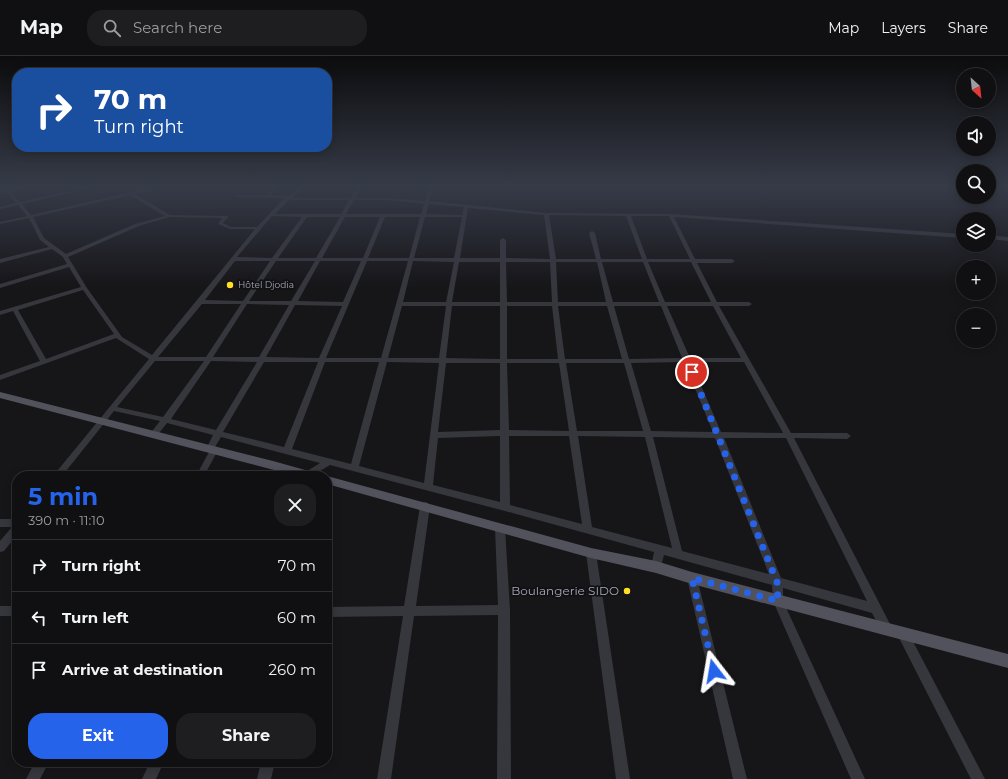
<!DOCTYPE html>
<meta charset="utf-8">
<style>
:root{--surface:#101012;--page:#1e1e20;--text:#f1f3f6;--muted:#9c9d9f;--line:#303032;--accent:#2563eb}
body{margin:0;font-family:Montserrat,sans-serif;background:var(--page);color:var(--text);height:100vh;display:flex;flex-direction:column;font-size:15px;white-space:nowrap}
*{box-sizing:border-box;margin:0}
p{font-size:13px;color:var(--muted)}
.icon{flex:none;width:22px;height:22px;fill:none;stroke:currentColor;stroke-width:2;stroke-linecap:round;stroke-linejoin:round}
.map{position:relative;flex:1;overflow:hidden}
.details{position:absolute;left:12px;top:415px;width:320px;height:296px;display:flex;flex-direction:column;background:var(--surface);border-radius:16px;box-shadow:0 2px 10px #0003,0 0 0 1px var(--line)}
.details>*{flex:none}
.guide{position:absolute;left:12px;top:12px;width:320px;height:84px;border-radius:16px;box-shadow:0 2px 10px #0003,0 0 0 1px var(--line);background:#1a4fa0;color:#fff;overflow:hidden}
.needle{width:26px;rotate:153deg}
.tools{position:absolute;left:956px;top:12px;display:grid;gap:8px}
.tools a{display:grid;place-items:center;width:40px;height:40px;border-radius:50%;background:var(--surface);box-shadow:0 2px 10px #0003,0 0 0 1px var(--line);font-size:20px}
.pin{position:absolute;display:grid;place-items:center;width:34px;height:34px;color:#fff;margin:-17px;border:2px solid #fff;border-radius:50%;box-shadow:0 1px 4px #0007}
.me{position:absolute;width:44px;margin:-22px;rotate:346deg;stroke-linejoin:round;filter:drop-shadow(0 0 3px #0008)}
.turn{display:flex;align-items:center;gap:14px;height:84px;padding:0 16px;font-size:18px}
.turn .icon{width:52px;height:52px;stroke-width:2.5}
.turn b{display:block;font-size:28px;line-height:34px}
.round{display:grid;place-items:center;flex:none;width:42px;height:42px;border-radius:16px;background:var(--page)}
.overview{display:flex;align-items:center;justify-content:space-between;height:68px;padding:0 16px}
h1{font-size:24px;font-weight:700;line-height:30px;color:var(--accent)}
.button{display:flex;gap:8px;margin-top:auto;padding:8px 16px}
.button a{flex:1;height:46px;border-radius:16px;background:var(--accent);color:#fff;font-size:16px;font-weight:700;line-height:46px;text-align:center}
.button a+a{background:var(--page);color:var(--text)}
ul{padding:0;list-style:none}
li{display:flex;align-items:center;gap:12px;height:52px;padding:0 16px;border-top:1px solid var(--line)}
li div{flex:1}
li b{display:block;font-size:15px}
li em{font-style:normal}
header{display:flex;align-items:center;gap:24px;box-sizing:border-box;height:56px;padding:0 20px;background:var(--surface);border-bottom:1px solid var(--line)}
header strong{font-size:19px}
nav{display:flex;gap:22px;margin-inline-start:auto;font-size:14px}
.search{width:280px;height:36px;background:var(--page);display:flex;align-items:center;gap:10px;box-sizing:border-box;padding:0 14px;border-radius:16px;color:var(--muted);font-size:15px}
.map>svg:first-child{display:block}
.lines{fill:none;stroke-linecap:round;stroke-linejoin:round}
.minor{fill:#36363d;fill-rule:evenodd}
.major{fill:#52525c;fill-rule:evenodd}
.route{stroke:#2563eb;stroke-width:7;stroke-dasharray:0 12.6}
.poi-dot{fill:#ffdf26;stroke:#111013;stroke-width:1.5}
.labels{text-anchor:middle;stroke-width:3.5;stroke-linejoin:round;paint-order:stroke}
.far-poi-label{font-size:9px;fill:#a6a8b9;stroke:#111013;text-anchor:start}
.near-poi-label{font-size:12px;fill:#a6a8b9;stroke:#111013;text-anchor:end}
</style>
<header>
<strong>Map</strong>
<div class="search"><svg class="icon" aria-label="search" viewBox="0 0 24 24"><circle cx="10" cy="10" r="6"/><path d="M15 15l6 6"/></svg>Search here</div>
<nav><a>Map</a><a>Layers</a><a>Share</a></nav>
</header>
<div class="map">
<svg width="1008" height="723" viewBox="0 0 1008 723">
<rect width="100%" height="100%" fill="#161518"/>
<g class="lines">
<path class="minor" d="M22,131h7l-19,5 10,10 67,-15h7l-72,17 9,11 123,-28 -3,4 -16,3 35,21 58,1v1l-5,6 8,4h26l27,-29 -47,-1 -2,-1v-1h33l5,-8h4l-5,8 17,1 11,-9h5l-13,11h59l6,-11h4l-6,11h35l35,3 4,-14h4l-4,14 117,12 125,1 292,20v4l-289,-21 21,42h37l3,2 -3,2h-35l20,39h32l3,2 -3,2h-30l72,127h56l4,3 -4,3 -53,-1 96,186 2,4 -2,4 -4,1 -4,-1 -10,-19 -89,-25v13l82,178h-14l-78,-178 -1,-16 -108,-30 -4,15 -4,2 -4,-2 -1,-3 3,-15 -149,-41 -175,-46 -18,11h-9l1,-3 16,-10 -99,-26 -6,10 3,3 -14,26h-8l13,-24 -3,-3 7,-14 -46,-12 -11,14 -3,1 -4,-3 11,-14 -46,-10 -52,65h-9l96,-117 -33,-21 -116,42v-5l40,-14 -27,-50 -13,4v-4l81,-24 -12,-20 -69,21v-4l67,-20 -4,-7 -11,-8 -52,14v-4l49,-12 -9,-7 -11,-22 -29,6v-2l27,-6 -9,-11 -18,4v-2l16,-4 -9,-10 -7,-1v-2h6zM130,139l35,21 -30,8 -69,30 -22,-16 -11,-21zM289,144h60l-8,14h-66zM354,144h36l34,4 -3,10h-75zM429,148l35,3 -2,8 -36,-1zM468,152l76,7 6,44 -44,-1v-18l-3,-2 -3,2v18h-40zM549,159l77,1 16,43h-41l-6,-26 -3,-2 -3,2 7,26h-40zM272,160l30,1 -30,41 -35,-1zM631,160h38l21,43h-43zM169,161l53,1 -4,6 12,5h25l-103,126 -30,-18 -35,-49 -19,-31 71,-31zM307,161h33l-24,41h-38zM345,161h35l-17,41h-41zM385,161h35l-11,41h-41zM425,161h37l-8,41h-40zM235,205h35l-27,40 -38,-1zM276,205h39l-24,40h-42zM320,205h41l-18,41 -45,-1zM367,205h41l-27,97h-55zM413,205l41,1 -8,40h-43zM459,206h41v40h-48zM506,206h44l2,40h-45zM556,206h41l9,40h-48zM602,206h41l16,40h-46zM648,206h43l20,40h-46zM83,234l31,44 -68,25 -28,-49zM202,248h39l-35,53h-48zM247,248l42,1 -30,52h-46zM295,249l47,1 -23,52 -53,-1zM402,250h44l-7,52h-51zM452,250h48v53l-54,-1zM507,250h45l6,53h-51zM558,250h49l15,53h-57zM614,250h47l21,52 -53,1zM667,250h46l28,52h-51zM155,305h49l-41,56 -46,-10zM211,305l46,1 -41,68 -45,-11zM264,306h54l-34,85 -61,-15zM325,306h54l-28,102 -59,-15zM387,306l52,1 -15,120 -65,-17zM684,306l29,70 -62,-1 -20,-68zM691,306h53l39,71 -62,-1zM446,307h54v67l-62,2zM507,307h52l10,68 -60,-1zM566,307h58l19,68h-66zM500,380v66l-67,-17 5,-47zM509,380h60l13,88 -72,-19zM578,380l67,1 27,111 -80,-21zM653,381l62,1 54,136 -87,-23zM724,382h62l81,163 -86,-23z
M989,179l19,2v4l-19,-2z
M282,409l3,1 1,2 -4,8h-8l5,-10z
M425,446l3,1 2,3 -14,100 82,-1 -3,-77 2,-3 3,-1 3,1 2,3 5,82 1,169h-14l1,-164 -84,1 -23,163h-14l26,-163 -76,1v-10l77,-1 16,-100 2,-3z
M0,463h17v16l-13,16 -4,1v-11l12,-14h-12z
M591,493l4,1 1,3 34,226h-14l-30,-226 1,-3z
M692,517l4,2 1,3 50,201h-14l-46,-201 1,-3z
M0,550h17v10h-17z
M903,572l4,2 78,149h-14l-72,-141 -2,-4 2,-4z
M35,706h14l-9,17h-14z
M150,706h14l-8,17h-14z
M261,706h14l-4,17h-14z"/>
<path class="major" d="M0,336l273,69 43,12 2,3h-21l-297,-78z
M326,420h1l264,72 65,13 36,11 316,82v14l-316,-84 -36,-11 -65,-15 -264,-74z"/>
</g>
<linearGradient id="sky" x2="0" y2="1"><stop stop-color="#0c0c0d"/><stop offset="0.56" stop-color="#363b48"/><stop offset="1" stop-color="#363b48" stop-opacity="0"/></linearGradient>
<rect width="1008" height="232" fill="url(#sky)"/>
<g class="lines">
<path class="route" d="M692,316l85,210 1,19 -86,-23 22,93"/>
</g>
<g class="poi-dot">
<circle cx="230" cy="229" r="4"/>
<circle cx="627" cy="535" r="4"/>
</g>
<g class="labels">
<g class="far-poi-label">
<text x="238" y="232">Hôtel Djodia</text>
</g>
<g class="near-poi-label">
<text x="619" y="539">Boulangerie SIDO</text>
</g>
</g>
</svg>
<div class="tools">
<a><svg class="needle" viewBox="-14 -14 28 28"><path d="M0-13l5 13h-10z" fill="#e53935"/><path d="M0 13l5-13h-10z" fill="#9c9d9f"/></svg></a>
<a><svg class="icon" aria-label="sound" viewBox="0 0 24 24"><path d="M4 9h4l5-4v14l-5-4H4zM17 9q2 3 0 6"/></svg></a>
<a><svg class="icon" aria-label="search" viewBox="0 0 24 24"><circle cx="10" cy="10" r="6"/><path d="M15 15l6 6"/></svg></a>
<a><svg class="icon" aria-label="layers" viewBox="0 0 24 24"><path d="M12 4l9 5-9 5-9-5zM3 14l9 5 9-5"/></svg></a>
<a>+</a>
<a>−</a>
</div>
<div class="pin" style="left:692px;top:316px;background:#d93025"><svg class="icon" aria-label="arrive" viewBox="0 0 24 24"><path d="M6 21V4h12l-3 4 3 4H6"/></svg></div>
<svg class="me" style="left:714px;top:615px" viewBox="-20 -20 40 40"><path d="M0-17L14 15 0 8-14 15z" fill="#2563eb" stroke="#fff" stroke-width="4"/></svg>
<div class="guide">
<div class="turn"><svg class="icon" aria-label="right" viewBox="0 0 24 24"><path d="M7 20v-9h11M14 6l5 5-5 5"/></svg><div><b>70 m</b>Turn right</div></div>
</div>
<section class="details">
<div class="overview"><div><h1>5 min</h1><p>390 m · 11:10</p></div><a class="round"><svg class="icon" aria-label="close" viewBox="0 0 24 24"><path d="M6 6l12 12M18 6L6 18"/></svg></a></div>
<ul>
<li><svg class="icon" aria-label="right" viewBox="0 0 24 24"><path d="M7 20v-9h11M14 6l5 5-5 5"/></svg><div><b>Turn right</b></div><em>70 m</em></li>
<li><svg class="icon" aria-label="left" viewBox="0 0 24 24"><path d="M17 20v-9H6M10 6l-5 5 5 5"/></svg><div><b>Turn left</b></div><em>60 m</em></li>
<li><svg class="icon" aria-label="arrive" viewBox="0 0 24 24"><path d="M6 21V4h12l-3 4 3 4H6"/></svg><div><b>Arrive at destination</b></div><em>260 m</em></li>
</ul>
<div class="button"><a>Exit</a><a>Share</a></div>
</section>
</div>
